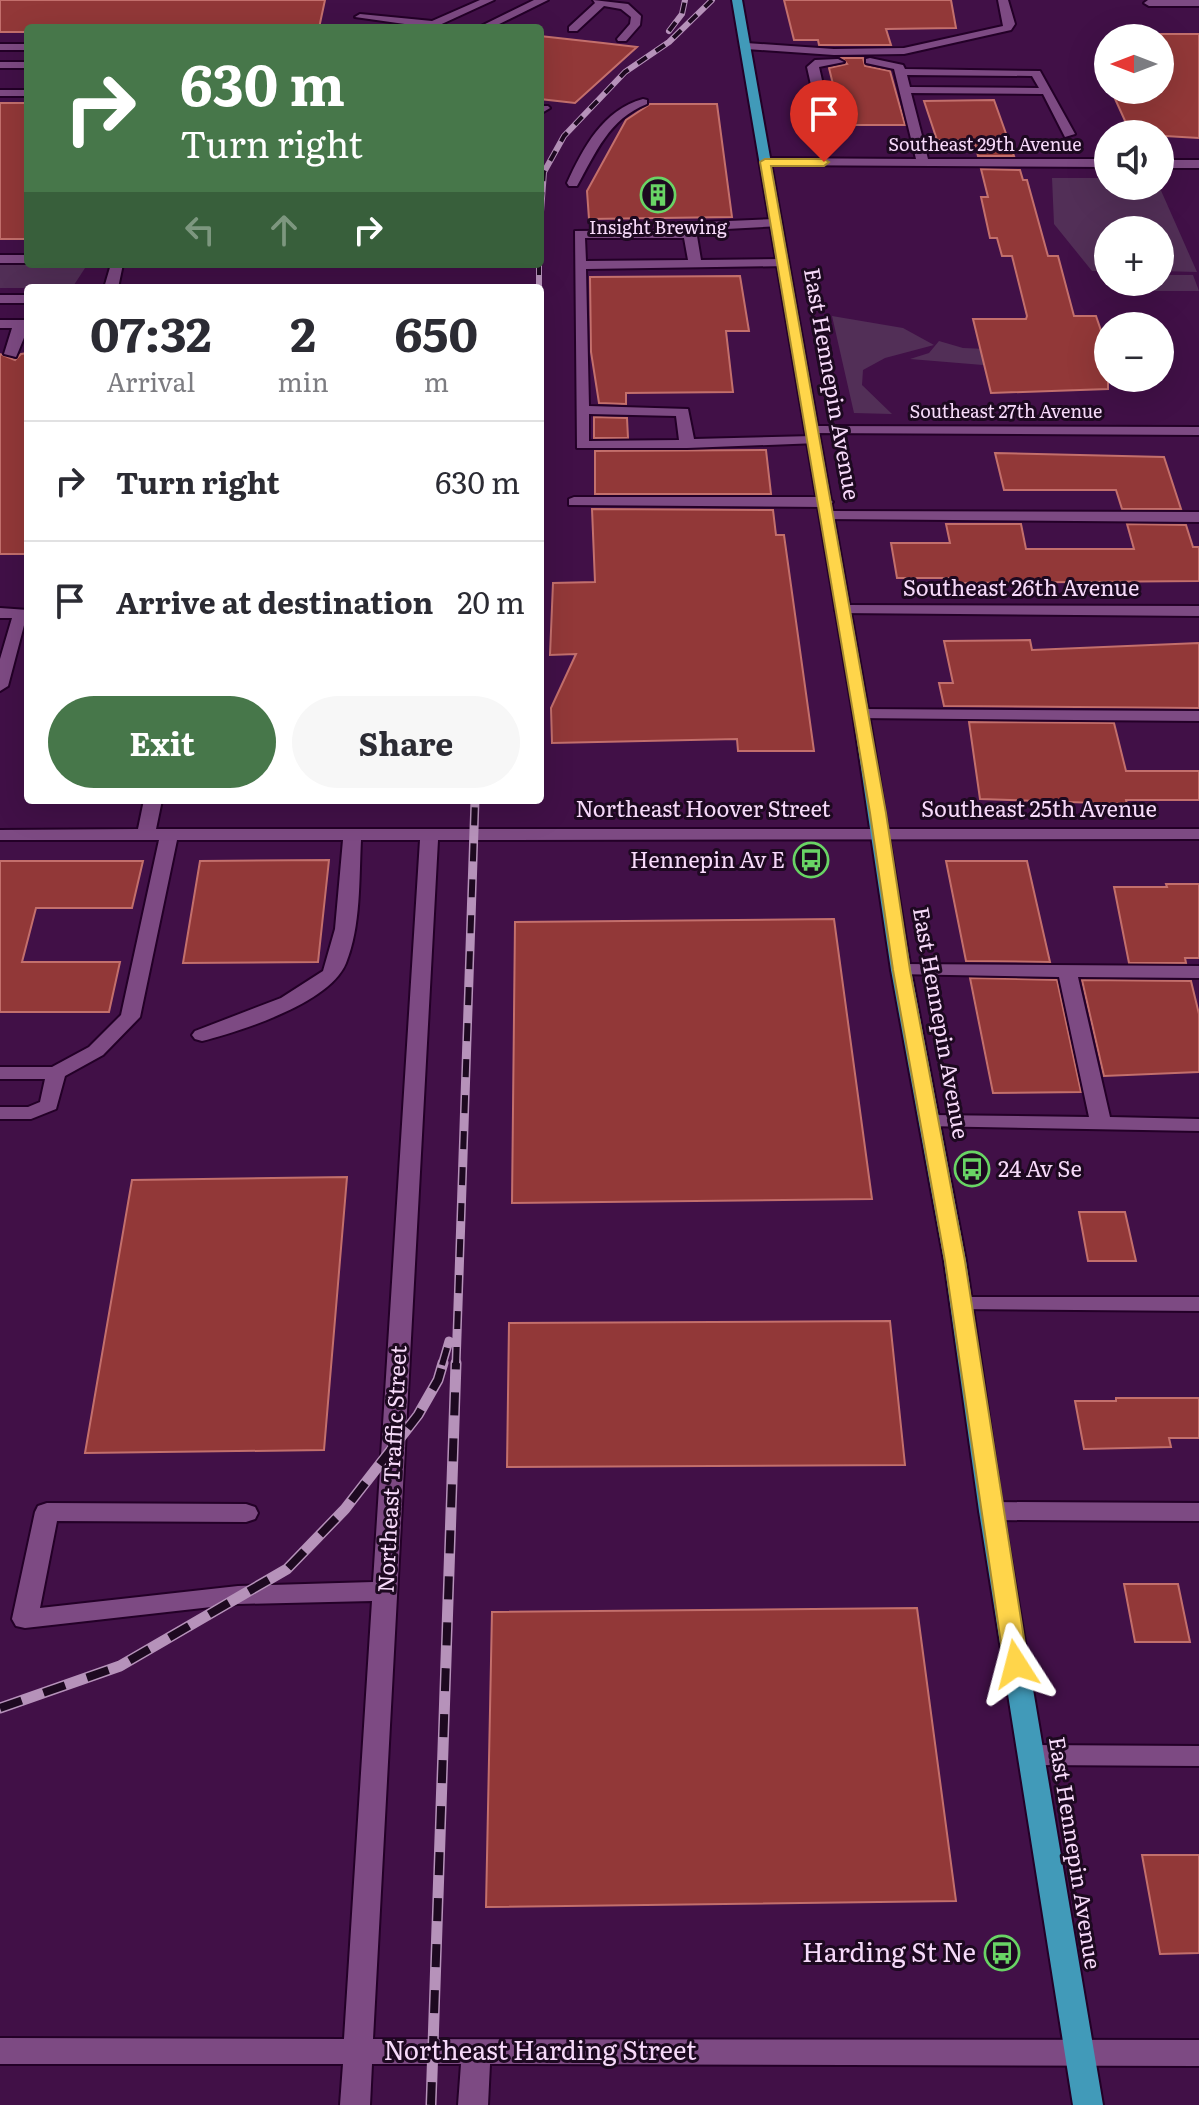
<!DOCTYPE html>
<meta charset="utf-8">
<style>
:root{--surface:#fff;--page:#f7f7f7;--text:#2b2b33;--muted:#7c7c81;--line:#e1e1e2;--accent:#47774a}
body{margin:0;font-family:Literata,serif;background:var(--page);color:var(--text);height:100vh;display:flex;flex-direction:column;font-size:30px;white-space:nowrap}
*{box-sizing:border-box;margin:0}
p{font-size:26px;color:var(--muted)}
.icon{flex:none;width:44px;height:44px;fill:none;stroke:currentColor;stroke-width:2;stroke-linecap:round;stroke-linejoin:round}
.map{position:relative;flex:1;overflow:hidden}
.side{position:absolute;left:24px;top:284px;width:520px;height:520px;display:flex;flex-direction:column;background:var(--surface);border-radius:8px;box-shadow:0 8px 32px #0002}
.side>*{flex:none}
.banner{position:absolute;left:24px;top:24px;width:520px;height:244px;border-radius:8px;box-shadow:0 8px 32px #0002;background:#47774a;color:#fff;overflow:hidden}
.needle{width:52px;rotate:270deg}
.controls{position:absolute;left:1094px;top:24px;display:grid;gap:16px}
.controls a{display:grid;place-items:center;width:80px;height:80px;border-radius:50%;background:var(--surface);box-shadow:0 8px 32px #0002;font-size:40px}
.pin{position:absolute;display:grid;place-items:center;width:68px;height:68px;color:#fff;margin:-82px -34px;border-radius:50% 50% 50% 0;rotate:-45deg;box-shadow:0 0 8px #0007}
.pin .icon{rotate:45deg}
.me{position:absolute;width:88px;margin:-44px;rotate:351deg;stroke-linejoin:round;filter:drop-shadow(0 0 6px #0008)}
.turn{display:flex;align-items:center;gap:28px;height:168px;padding:0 24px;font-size:36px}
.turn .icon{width:104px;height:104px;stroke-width:2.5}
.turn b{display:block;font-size:56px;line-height:68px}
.lanes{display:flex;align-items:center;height:76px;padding:0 24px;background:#0003;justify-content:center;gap:40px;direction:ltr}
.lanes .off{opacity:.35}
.eta{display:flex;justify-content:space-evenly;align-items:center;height:136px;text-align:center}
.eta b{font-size:48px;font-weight:700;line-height:56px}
.button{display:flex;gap:16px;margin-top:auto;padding:16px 24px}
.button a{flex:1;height:92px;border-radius:48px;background:var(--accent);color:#fff;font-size:32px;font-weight:700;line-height:92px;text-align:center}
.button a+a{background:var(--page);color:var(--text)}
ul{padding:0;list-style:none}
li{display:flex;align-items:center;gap:24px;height:120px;padding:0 24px;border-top:2px solid var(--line)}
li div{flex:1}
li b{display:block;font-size:30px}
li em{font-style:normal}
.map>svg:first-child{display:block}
.green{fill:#522f57}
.building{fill:#923838;stroke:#c36f6c;stroke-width:2}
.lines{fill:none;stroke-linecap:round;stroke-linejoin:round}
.minor-casing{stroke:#230027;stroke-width:4}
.major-casing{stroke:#230027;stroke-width:4}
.minor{fill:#7d4a83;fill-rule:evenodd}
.major{fill:#419ab9;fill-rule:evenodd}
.rail-far2-casing{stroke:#b692ba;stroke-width:6}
.rail-far1-casing{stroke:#b692ba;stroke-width:9}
.rail-casing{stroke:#b692ba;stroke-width:11}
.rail-far2{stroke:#1d0920;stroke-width:4;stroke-dasharray:11;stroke-linecap:butt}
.rail-far1{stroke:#1d0920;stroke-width:6;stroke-dasharray:18;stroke-linecap:butt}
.rail{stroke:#1d0920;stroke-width:8;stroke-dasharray:23;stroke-linecap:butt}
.route{fill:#ffd54a;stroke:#a68a30;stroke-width:2}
.labels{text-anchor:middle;stroke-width:6;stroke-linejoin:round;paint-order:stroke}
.far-street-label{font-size:18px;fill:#f7dafa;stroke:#1d0920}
.far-poi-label{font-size:18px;fill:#f7dafa;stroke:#1d0920}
.street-label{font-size:22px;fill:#f7dafa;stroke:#1d0920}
.poi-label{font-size:22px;fill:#f7dafa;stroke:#1d0920;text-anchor:end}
.near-poi-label{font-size:26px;fill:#f7dafa;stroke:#1d0920;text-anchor:end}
.near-street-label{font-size:26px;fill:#f7dafa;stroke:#1d0920}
</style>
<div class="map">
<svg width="1199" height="2105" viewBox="0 0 1199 2105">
<rect width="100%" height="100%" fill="#411047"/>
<path class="green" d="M1052,178h56v8h51l38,86 -37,-1v-41h-52v41h-16l-38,-47z
M0,265h87l-15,23h-72z
M1160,275h33l6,16h-66l-3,-9h30z
M832,316l71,12 31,17 -49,13 -22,12 -1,15 30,29 -38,-1z
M939,341l24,7 24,1 8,17 -85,-7 19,-6z"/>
<path class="building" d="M0,0h325l-6,28h-291v4h-28z
M784,0h167l5,28 -70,1 5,16h-72l-1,-5h-24z
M1160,34h39v104l-68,-4 -20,-44h49z
M540,36l63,7 34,4 -62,56 -35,-4z
M842,58h21l2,8 25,5 15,54h-62l-14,-57 18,-4z
M994,100l20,56h-36l-4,-16h-37l-13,-39z
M0,103h28v136h-28z
M650,104h67l15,113 -143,2 -2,-28 39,-71z
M981,169l39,1 3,10h4l21,76h10l16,60h22l12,35v38l-117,4 -18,-74h53l1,-3 -15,-60h-10l-5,-18h-7l-9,-41h7z
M740,276l9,55h-23l7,61 -107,1v11l-27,-1 -8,-51 -1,-75z
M28,353v201h-28v-200l15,6 6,-6z
M594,417l33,1 1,20h-34z
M766,450l5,44h-176v-43z
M995,453l169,4 17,52h-59l-6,-19h-112z
M592,509l181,1 3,25h8l30,216h-76l-1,-12 -185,4 -1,-35 25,-54 -26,1 3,-72 42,-1z
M946,524h75l5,25h108l-7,-25 59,1 7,22h6v34l-245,2 -1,-5h-56l-6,-35h59z
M1030,640l2,10 167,-7v65l-255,-2 -5,-23h14l-9,-42z
M969,722l145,1 12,48h73v29h-73l1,4 -147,-5z
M329,860l-11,102 -135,1 17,-102z
M0,861h143l-11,47h-96l-14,54h98l-11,50h-109z
M946,861h81l23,101 -84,-1z
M1166,884h33v74h-14l1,5h-57l-15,-76h53z
M834,919l38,280 -360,4 3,-281z
M970,978l87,2 24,112 -88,1z
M1082,980l109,1 8,33v58l-95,4z
M347,1177l-23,273 -239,3 47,-273z
M1079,1212h46l11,49h-48z
M890,1321l15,144 -398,2 2,-144z
M1116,1398h83v40h-30l2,9 -87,2 -9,-48h41z
M1124,1584h54l12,58h-55z
M917,1608l39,293 -470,6 6,-295z
M1142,1855h57v98l-39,1z"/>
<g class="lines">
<g class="minor-casing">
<path id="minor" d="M480,0h14l-61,28 -78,-11 5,-3 72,7z
M534,0h14l-57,28h-14z
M593,0l35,4 13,12 -1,9 -14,16h-8l-1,-2 13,-15 1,-7 -10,-8 -17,-3 -27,25h-8v-4l26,-24z
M998,0h10l7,24 -4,6 -107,24 -70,1 -88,-6 -6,-3 6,-3 88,6 70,-1 99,-22z
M1199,0v6h-50l-5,-3 4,-3z
M0,44h28v6h-28z
M870,58l33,7 2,4 135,2 35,63 -10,3 -22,-43 -132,-1 17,66h180v8l-347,-2v-6l4,-1 151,1 -22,-90 -28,-6v-4zM907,75l125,1 7,12 -129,-1z
M815,60l23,-1 6,3 -25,5 9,40 -6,3 -6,-3 -9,-40z
M0,62h28v6h-28z
M0,90h28v6h-28z
M643,99l4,1v4c-38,15 -51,48 -70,82h-8l-2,-3c16,-35 36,-73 76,-84z
M540,106h8l2,2 -10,6z
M1160,160h39v8h-39z
M776,219l4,1v6l-72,4 -11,6 4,24 82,-1 5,1v6l-202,3 3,137 99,3 6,30 119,-3 5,1v6l-131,5h-110l-2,-217 113,-1 17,-8zM585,238h99l4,22 -102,1zM589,414l87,2 3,24 -90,1z
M0,255h28v8h-28z
M111,264h12l-5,24h-14z
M0,295h28v8h-28z
M0,320h28v8l-12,29 -12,-3 8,-26h-12z
M812,426l387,1v8l-392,-2 -2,-3z
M574,497h251l8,5 -8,5 -256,-2v-6z
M827,511l372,1v10l-377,-3v-6z
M843,605l356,1v10l-362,-3 -2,-3z
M0,608l28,2 -20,76 -8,5v-32l12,-41h-12z
M861,709l338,2v10l-344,-3 -2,-4z
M144,800h18l-6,29h1043v10l-761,1 -65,1199 826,1v26l-709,-2 -2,41h-30l3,-41h-89l-2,41h-30l3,-41h-343v-26l344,1 28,-438 -134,3 -213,24 -9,-2 -4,-7 23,-107 3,-6 9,-3 199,1 9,3 3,6 -3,6 -9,3 -189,-1 -17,87 198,-22 135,-4 47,-742h-59c-2,39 0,86 -15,123 -16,40 -105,68 -144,78l-7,-2 -3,-4 3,-4 86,-33 42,-27 12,-42 8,-89h-166l-37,177 -37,38 -38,21 -9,33 -25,10h-31v-12h28l12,-5 5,-23h-45v-12h52l37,-20 32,-32 38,-175h-159v-10l138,-1z
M901,964l298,2v12l-121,-1 32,140 89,2v12l-275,-5 -3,-5 10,-6 158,2 -30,-140 -165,-3 -3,-4z
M961,1297h238v14l-246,-2 -3,-5 3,-5z
M991,1502l208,1v18l-208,-1 -9,-3 -3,-6 3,-6z
M1031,1745l168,1v20l-168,-1 -9,-3 -4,-7 4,-7z"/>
</g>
<g class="major-casing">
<path id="major" d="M732,0h10l127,714 42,256 55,291 37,250 100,594h-30l-94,-594 -35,-250 -53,-291 -38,-256z"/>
</g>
<use href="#minor" class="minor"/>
<use href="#major" class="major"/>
<g class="rail-far2-casing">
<path id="rail-far2" d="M669,31l13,-17 3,-14
M540,225l4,-53 20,-36 61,-64 44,-30 43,-42
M539,264v24"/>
</g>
<g class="rail-far1-casing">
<path id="rail-far1" d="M442,1365l7,-24
M456,1365l19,-565"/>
</g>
<g class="rail-casing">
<path id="rail" d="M0,1708l120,-42 167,-97 58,-60 73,-94 20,-35 5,-17
M431,2105l25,-742"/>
</g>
<use href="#rail-far2" class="rail-far2"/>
<use href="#rail-far1" class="rail-far1"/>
<use href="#rail" class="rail"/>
</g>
<path class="route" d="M765,159h59l5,3 -5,4h-53l115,647 24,157 55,291 63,403 -4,6h-16l-4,-6 -59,-403 -52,-291 -23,-157 -110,-651z"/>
<defs>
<g id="building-ring" transform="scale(1.8)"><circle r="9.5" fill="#1d0920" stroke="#69d465" stroke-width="1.5"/><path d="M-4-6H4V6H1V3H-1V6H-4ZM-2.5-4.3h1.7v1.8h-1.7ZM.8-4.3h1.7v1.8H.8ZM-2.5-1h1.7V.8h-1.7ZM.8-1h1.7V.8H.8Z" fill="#69d465"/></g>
<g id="bus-ring" transform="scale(1.8)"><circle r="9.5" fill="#1d0920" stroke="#69d465" stroke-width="1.5"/><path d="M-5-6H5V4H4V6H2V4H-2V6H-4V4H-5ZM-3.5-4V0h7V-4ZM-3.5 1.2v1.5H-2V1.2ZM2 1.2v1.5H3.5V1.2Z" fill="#69d465"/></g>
</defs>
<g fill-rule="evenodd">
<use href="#building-ring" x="658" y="195"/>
<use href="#bus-ring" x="811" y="860"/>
<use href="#bus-ring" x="972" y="1169"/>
<use href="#bus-ring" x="1002" y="1953"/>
</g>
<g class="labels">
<g class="far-street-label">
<text x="985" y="151">Southeast 29th Avenue</text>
<text x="1006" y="418">Southeast 27th Avenue</text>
</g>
<g class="far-poi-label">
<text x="658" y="234">Insight Brewing</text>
</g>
<g class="street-label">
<text transform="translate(832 384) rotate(80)" y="8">East Hennepin Avenue</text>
<text x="1021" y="596">Southeast 26th Avenue</text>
<text x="703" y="817">Northeast Hoover Street</text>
<text x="1039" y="817">Southeast 25th Avenue</text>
<text transform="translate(941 1023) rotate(80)" y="8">East Hennepin Avenue</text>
<text transform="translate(392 1469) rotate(-87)" y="8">Northeast Traffic Street</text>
<text transform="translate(1075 1853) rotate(81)" y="8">East Hennepin Avenue</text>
</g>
<g class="poi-label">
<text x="785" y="868">Hennepin Av E</text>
<text x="998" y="1177" text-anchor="start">24 Av Se</text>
</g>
<g class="near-poi-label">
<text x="976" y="1962">Harding St Ne</text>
</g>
<g class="near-street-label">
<text x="540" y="2060">Northeast Harding Street</text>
</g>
</g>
</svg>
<div class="controls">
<a><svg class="needle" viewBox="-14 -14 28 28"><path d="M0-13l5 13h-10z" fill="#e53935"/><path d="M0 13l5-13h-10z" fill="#7c7c81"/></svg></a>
<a><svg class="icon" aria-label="sound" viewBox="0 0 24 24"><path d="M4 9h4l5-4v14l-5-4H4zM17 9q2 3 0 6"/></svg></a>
<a>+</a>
<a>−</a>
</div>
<div class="pin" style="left:824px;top:162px;background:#d93025"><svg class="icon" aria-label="arrive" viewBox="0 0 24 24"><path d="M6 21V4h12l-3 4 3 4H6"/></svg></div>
<svg class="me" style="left:1016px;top:1664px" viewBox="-20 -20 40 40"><path d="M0-17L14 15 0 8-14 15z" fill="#ffd54a" stroke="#fff" stroke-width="4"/></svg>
<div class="banner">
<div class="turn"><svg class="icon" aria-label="right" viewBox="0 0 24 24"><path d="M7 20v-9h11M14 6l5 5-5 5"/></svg><div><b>630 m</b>Turn right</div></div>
<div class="lanes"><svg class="icon off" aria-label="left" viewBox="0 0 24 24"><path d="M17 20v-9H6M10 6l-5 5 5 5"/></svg><svg class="icon off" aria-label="ahead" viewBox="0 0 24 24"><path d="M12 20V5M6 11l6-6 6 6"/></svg><svg class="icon" aria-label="right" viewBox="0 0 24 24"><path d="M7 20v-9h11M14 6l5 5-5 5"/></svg></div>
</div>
<section class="side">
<div class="eta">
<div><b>07:32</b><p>Arrival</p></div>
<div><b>2</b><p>min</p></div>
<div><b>650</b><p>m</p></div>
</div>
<ul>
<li><svg class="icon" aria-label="right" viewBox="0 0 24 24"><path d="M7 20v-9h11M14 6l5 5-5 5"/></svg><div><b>Turn right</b></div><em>630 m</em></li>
<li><svg class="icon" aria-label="arrive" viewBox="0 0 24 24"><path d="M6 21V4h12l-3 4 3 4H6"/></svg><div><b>Arrive at destination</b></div><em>20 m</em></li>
</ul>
<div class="button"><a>Exit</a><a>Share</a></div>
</section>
</div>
